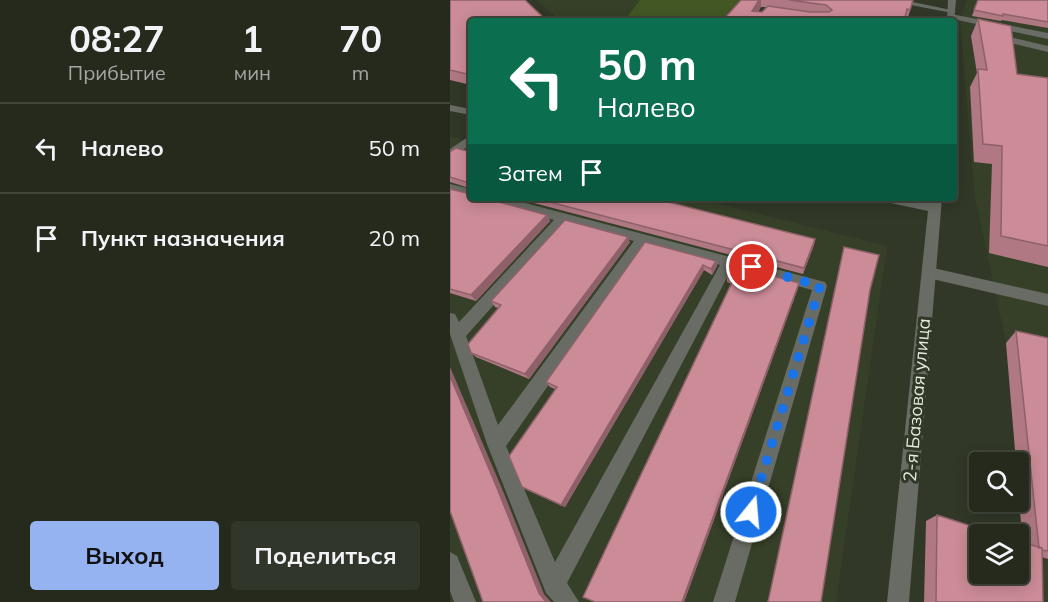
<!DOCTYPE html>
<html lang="ru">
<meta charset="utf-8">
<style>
:root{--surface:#252a1d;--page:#31362a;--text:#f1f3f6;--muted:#a3a7a4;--line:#42463b;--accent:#95b2f1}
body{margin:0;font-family:Mulish,sans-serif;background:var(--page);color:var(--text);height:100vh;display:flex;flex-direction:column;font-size:22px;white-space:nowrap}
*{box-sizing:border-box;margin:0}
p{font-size:20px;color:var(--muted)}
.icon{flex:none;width:33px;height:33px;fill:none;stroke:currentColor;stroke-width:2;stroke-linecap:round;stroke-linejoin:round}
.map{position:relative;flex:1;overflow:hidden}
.drawer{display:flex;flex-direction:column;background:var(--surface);width:450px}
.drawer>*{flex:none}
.guide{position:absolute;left:18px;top:18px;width:489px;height:183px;border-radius:6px;box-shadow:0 3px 15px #0003,0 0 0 2px var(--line);background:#0b6e4f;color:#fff;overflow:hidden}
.fabs{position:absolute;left:519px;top:452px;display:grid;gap:12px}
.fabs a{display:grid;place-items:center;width:60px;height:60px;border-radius:6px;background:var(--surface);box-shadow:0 3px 15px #0003,0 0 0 2px var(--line);font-size:30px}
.pin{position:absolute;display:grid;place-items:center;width:51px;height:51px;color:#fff;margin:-26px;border:3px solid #fff;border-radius:50%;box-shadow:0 2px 6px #0007}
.me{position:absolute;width:66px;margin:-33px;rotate:17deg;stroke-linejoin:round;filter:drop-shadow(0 0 4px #0008)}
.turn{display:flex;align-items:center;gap:21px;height:126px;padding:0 30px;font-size:27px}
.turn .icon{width:78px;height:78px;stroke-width:2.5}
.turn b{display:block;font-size:42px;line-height:51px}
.then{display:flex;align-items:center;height:57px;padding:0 30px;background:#0003;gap:12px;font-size:22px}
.eta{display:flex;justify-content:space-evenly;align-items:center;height:102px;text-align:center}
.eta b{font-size:36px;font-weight:700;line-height:42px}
.primary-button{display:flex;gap:12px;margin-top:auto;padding:12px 30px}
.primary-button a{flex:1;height:69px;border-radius:6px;background:var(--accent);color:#111;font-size:24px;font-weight:700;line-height:69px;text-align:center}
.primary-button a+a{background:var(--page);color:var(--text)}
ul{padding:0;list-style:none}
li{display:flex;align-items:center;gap:18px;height:90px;padding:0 30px;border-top:2px solid var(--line)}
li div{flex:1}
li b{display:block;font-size:22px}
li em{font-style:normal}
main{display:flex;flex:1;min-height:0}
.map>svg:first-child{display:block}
.built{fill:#364028}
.green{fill:#435725}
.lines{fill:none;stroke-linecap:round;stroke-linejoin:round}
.service{fill:#686c64;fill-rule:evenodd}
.minor{fill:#686c64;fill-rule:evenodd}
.wall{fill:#af7882;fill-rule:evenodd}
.shaded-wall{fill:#8e616a}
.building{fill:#cb8b97;stroke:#8e616a;stroke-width:1.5}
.route{stroke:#1a73e8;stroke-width:10;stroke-dasharray:0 18}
.labels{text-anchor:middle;stroke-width:6;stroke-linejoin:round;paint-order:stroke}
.street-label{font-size:18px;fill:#e5eadf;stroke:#313827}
</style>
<main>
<section class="drawer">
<div class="eta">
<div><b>08:27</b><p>Прибытие</p></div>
<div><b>1</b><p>мин</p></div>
<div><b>70</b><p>m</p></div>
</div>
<ul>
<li><svg class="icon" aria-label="left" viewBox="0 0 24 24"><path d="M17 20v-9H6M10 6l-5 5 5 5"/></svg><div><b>Налево</b></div><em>50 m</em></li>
<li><svg class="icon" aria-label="arrive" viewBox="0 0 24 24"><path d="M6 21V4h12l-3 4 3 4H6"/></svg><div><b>Пункт назначения</b></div><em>20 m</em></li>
</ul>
<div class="primary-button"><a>Выход</a><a>Поделиться</a></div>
</section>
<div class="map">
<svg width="598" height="602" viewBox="0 0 598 602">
<rect width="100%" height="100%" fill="#313827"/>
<path class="built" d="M86,0h206l-19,21h-162z
M517,0h81v602h-124l56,-29h38l6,-21 -6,-90h-2l-10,-119 -31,-146 -15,-176z
M0,136l21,6v56h224l192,48 -51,356h-386z"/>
<path class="green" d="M190,0h101l-21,21h-96z"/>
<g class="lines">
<path class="service" d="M435,0h18l53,11 -4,2z
M501,14l97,19v6l-100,-21v-4z
M543,33l55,13v6l-58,-14 -1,-2z
M21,135v9l-21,15v-10z
M0,184l21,5v8l-21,-5z
M33,198h23l319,84 2,4 -92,316h-22l99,-312 -80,-22 -165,315 12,19h-25l-8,-9 -59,-149 -37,-110v-21l5,1 4,8 95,-102 -69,-19zM117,223l67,18 -136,184 -32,-89zM196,245l74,20 -165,297 -49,-116z
M479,267l119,27v12l-124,-29 -2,-4 2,-4z
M0,552l7,4 19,46h-22l-4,-11z"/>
<path class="minor" d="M498,0h8l-2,23 -7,-2z
M0,105l21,4v6l-21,-4z
M430,198h28l21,4 1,-4h12l-33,404h-22l41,-391 -42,-9z"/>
</g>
<path class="wall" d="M0,0l21,21v64l-21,-5z
M291,0h172l-6,21h-185zM311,7h5l-4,5h-4z
M528,0h70v28l-46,-8 -1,1 -29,-5z
M528,19l39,55 31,4v189l-59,-14 3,-89 -18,-2 -4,-75 7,-14 -6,-37z
M0,152h21v46l76,17 3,6 -74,80 -26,-8v-104l16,4 3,-2v-3l-19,-6z
M65,198h137l163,41 -1,6 -11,29z
M180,242l-101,137 -53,-22 -5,-4 27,-45 -3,-1 -4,-6z
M195,242l71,19 1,5 -5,9 -8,-5 -139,237 -38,-17 28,-101 -5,-2 -4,-5z
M277,277l71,11 -114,314h-89l136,-318 -4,-2z
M566,331l32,7v221l-6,-2 1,45h-119l2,-81 11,-6 86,28 -5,-51v-30h-2l-10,-119z"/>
<path class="shaded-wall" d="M309,0h2v7l-9,14v-10z
M97,215l3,6 -74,80 -5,-6z
M178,237l2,5 -101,137 -4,-5z
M365,239l-1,6 -11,29 1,-6z
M266,261l1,5 -5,9 -1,-6z
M253,265l1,5 -139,237 -4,-2z
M349,283l-1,5 -114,314h-2z
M0,367l53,124 41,103 7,8h-5l-7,-9 -89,-217z"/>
<path class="building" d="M0,0h75l22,21h-76v54l-21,-5z
M291,0h18l-7,11 10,1 6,-6 42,6h19l3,-2 -6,-5 -37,-5h124l-3,10 -3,-1 -3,12h-182z
M528,0h70v22l-45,-8v2l-29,-6z
M528,19l33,7 6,48 31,4v168l-47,-10 1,-90 -19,-2 -5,-75 9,1z
M6,148l15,4v46h13l63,17 -76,80 -21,-6v-100l16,4 3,-2v-8l-19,-6v-25z
M84,198h118l163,41 -11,29z
M115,220l63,17 -103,137 -54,-21 -3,-9 33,-39 -10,-4z
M195,242l71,19 -5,8 -8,-4 -142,240 -39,-18 -13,-31 48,-69 -11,-5z
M394,247l35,8 -9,35 -49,312h-53z
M283,265l66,18 -117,319h-87l-12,-5 150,-317 -6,-3z
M566,331l32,7v213l-6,-1v-2h-3z
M0,376l47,112 42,105 7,9h-63l-33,-91z
M487,515l59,19h-16v39h38v-32l24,7 1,54h-107z"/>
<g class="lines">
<path class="route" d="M301,512l69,-226 -68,-19"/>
</g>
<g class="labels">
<g class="street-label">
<text transform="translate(467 400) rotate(-85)" y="6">2-я Базовая улица</text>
</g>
</g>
</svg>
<div class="fabs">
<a><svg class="icon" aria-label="search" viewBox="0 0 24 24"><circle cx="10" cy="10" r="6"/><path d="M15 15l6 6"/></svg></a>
<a><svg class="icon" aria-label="layers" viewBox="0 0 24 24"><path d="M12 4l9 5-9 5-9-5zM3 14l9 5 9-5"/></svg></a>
</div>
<div class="pin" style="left:302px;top:267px;background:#d93025"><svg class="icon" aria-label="arrive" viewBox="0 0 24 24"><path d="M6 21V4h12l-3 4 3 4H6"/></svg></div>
<svg class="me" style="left:301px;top:512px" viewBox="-20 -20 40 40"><circle r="17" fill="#1a73e8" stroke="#fff" stroke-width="3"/><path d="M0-11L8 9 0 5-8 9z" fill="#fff"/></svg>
<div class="guide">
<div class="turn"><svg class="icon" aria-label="left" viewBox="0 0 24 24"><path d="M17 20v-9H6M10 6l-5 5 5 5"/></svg><div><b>50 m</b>Налево</div></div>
<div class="then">Затем<svg class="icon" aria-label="arrive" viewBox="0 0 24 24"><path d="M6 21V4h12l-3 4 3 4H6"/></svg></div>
</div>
</div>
</main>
